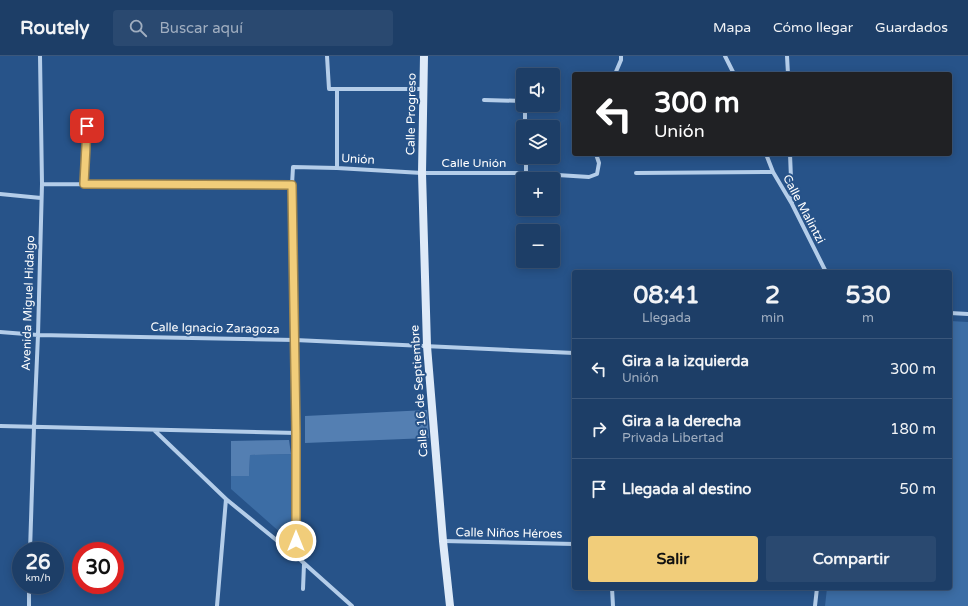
<!DOCTYPE html>
<html lang="es">
<meta charset="utf-8">
<style>
:root{--surface:#1d3e67;--page:#2a4970;--text:#f1f3f6;--muted:#a0aec0;--line:#3b577b;--accent:#f1cd7a}
body{margin:0;font-family:"Varela Round",sans-serif;background:var(--page);color:var(--text);height:100vh;display:flex;flex-direction:column;font-size:15px;white-space:nowrap}
*{box-sizing:border-box;margin:0}
p{font-size:13px;color:var(--muted)}
.icon{flex:none;width:22px;height:22px;fill:none;stroke:currentColor;stroke-width:2;stroke-linecap:round;stroke-linejoin:round}
.map{position:relative;flex:1;overflow:hidden}
.drawer{position:absolute;left:572px;top:214px;width:380px;height:320px;display:flex;flex-direction:column;background:var(--surface);border-radius:4px;box-shadow:0 2px 10px #0003,0 0 0 1px var(--line)}
.drawer>*{flex:none}
.guide{position:absolute;left:572px;top:16px;width:380px;height:84px;border-radius:4px;box-shadow:0 2px 10px #0003,0 0 0 1px var(--line);background:#202124;color:#fff;overflow:hidden}
.fabs{position:absolute;left:516px;top:12px;display:grid;gap:8px}
.fabs a{display:grid;place-items:center;width:44px;height:44px;border-radius:4px;background:var(--surface);box-shadow:0 2px 10px #0003,0 0 0 1px var(--line);font-size:20px}
.speed{position:absolute;left:12px;top:486px;display:flex;gap:8px;font-size:20px;font-weight:700;text-align:center}
.speed>*{display:grid;place-content:center;width:52px;height:52px;border-radius:50%;background:var(--surface);box-shadow:0 2px 10px #0003,0 0 0 1px var(--line);line-height:1}
.speed small{font-size:10px;font-weight:400}
.speed .limit{border:6px solid #d22;background:#fff;color:#111}
.pin{position:absolute;display:grid;place-items:center;width:34px;height:34px;color:#fff;margin:-17px;border-radius:8px;box-shadow:0 2px 6px #0006}
.me{position:absolute;width:44px;margin:-22px;rotate:0deg;stroke-linejoin:round;filter:drop-shadow(0 0 3px #0008)}
.turn{display:flex;align-items:center;gap:14px;height:84px;padding:0 16px;font-size:18px}
.turn .icon{width:52px;height:52px;stroke-width:2.5}
.turn b{display:block;font-size:28px;line-height:34px}
.eta{display:flex;justify-content:space-evenly;align-items:center;height:68px;text-align:center}
.eta b{font-size:24px;font-weight:800;line-height:28px}
.button{display:flex;gap:8px;margin-top:auto;padding:8px 16px}
.button a{flex:1;height:46px;border-radius:4px;background:var(--accent);color:#111;font-size:16px;font-weight:800;line-height:46px;text-align:center}
.button a+a{background:var(--page);color:var(--text)}
ul{padding:0;list-style:none}
li{display:flex;align-items:center;gap:12px;height:60px;padding:0 16px;border-top:1px solid var(--line)}
li div{flex:1}
li b{display:block;font-size:15px}
li em{font-style:normal}
header{display:flex;align-items:center;gap:24px;box-sizing:border-box;height:56px;padding:0 20px;background:var(--surface);border-bottom:1px solid var(--line)}
header strong{font-size:19px}
nav{display:flex;gap:22px;margin-inline-start:auto;font-size:14px}
.search{width:280px;height:36px;background:var(--page);display:flex;align-items:center;gap:10px;box-sizing:border-box;padding:0 14px;border-radius:4px;color:var(--muted);font-size:15px}
.map>svg:first-child{display:block}
.green{fill:#3c6da5}
.building{fill:#547fb2}
.lines{fill:none;stroke-linecap:round;stroke-linejoin:round}
.street{stroke:#b4cde9;stroke-width:4}
.secondary{stroke:#deeaf8;stroke-width:8}
.route-casing{stroke:#9d854f;stroke-width:10}
.route{stroke:#f1cd7a;stroke-width:7}
.labels{text-anchor:middle;stroke-width:4;stroke-linejoin:round;paint-order:stroke}
.street-label{font-size:12px;fill:#fff;stroke:#275389}
</style>
<header>
<strong>Routely</strong>
<div class="search"><svg class="icon" aria-label="search" viewBox="0 0 24 24"><circle cx="10" cy="10" r="6"/><path d="M15 15l6 6"/></svg>Buscar aquí</div>
<nav><a>Mapa</a><a>Cómo llegar</a><a>Guardados</a></nav>
</header>
<div class="map">
<svg width="968" height="550" viewBox="0 0 968 550">
<rect width="100%" height="100%" fill="#275389"/>
<path class="green" d="M950,265l18,1v284h-143l2,-18h123z
M291,398v88l-60,-53v-13h18l1,-21z"/>
<path class="building" d="M427,354l2,28 -124,5v-27z
M289,384l2,14 -41,1 -1,21h-18v-35z"/>
<g class="lines">
<path class="street" d="M327,0l2,33h94
M725,0l9,18
M787,0l1,18
M615,18l6,-14v-4
M337,34v78
M484,44l39,1
M525,49v22
M766,98l7,18 19,32 34,68
M790,98l2,49
M526,101v16
M636,117l137,-1
M42,128l250,1
M84,128l3,-58
M0,138l41,4
M950,257l18,1
M0,276l38,3 257,5 279,13
M0,370l297,7
M154,374l72,69 70,57 56,50
M443,485l131,3
M30,495l4,-124 4,-92 4,-151 -2,-128
M296,500l1,-123 -5,-248 1,-18 44,1 85,5h104l63,4 8,-3 2,-11 -3,-9
M612,532l1,18
M303,533l1,-25
M29,550v-21
M217,550l9,-107
M815,550l2,-18"/>
<path class="secondary" d="M424,0l-2,117 5,173 16,195 7,65"/>
</g>
<g class="lines">
<g class="route-casing">
<path id="route" d="M87,70l-3,58 208,1 4,248v108"/>
</g>
<use href="#route" class="route"/>
</g>
<g class="labels">
<g class="street-label">
<text transform="translate(411 58) rotate(-89)" y="4">Calle Progreso</text>
<text transform="translate(358 103) rotate(3)" y="4">Unión</text>
<text x="474" y="111">Calle Unión</text>
<text transform="translate(804 153) rotate(62)" y="4">Calle Malintzi</text>
<text transform="translate(28 247) rotate(-88)" y="4">Avenida Miguel Hidalgo</text>
<text transform="translate(215 272) rotate(1)" y="4">Calle Ignacio Zaragoza</text>
<text transform="translate(419 335) rotate(-94)" y="4">Calle 16 de Septiembre</text>
<text transform="translate(509 477) rotate(1)" y="4">Calle Niños Héroes</text>
</g>
</g>
</svg>
<div class="fabs">
<a><svg class="icon" aria-label="sound" viewBox="0 0 24 24"><path d="M4 9h4l5-4v14l-5-4H4zM17 9q2 3 0 6"/></svg></a>
<a><svg class="icon" aria-label="layers" viewBox="0 0 24 24"><path d="M12 4l9 5-9 5-9-5zM3 14l9 5 9-5"/></svg></a>
<a>+</a>
<a>−</a>
</div>
<div class="speed"><div>26<small>km/h</small></div><div class="limit">30</div></div>
<div class="pin" style="left:87px;top:70px;background:#d93025"><svg class="icon" aria-label="arrive" viewBox="0 0 24 24"><path d="M6 21V4h12l-3 4 3 4H6"/></svg></div>
<svg class="me" style="left:296px;top:485px" viewBox="-20 -20 40 40"><circle r="17" fill="#f1cd7a" stroke="#fff" stroke-width="3"/><path d="M0-11L8 9 0 5-8 9z" fill="#fff"/></svg>
<div class="guide">
<div class="turn"><svg class="icon" aria-label="left" viewBox="0 0 24 24"><path d="M17 20v-9H6M10 6l-5 5 5 5"/></svg><div><b>300 m</b>Unión</div></div>
</div>
<section class="drawer">
<div class="eta">
<div><b>08:41</b><p>Llegada</p></div>
<div><b>2</b><p>min</p></div>
<div><b>530</b><p>m</p></div>
</div>
<ul>
<li><svg class="icon" aria-label="left" viewBox="0 0 24 24"><path d="M17 20v-9H6M10 6l-5 5 5 5"/></svg><div><b>Gira a la izquierda</b><p>Unión</p></div><em>300 m</em></li>
<li><svg class="icon" aria-label="right" viewBox="0 0 24 24"><path d="M7 20v-9h11M14 6l5 5-5 5"/></svg><div><b>Gira a la derecha</b><p>Privada Libertad</p></div><em>180 m</em></li>
<li><svg class="icon" aria-label="arrive" viewBox="0 0 24 24"><path d="M6 21V4h12l-3 4 3 4H6"/></svg><div><b>Llegada al destino</b></div><em>50 m</em></li>
</ul>
<div class="button"><a>Salir</a><a>Compartir</a></div>
</section>
</div>
